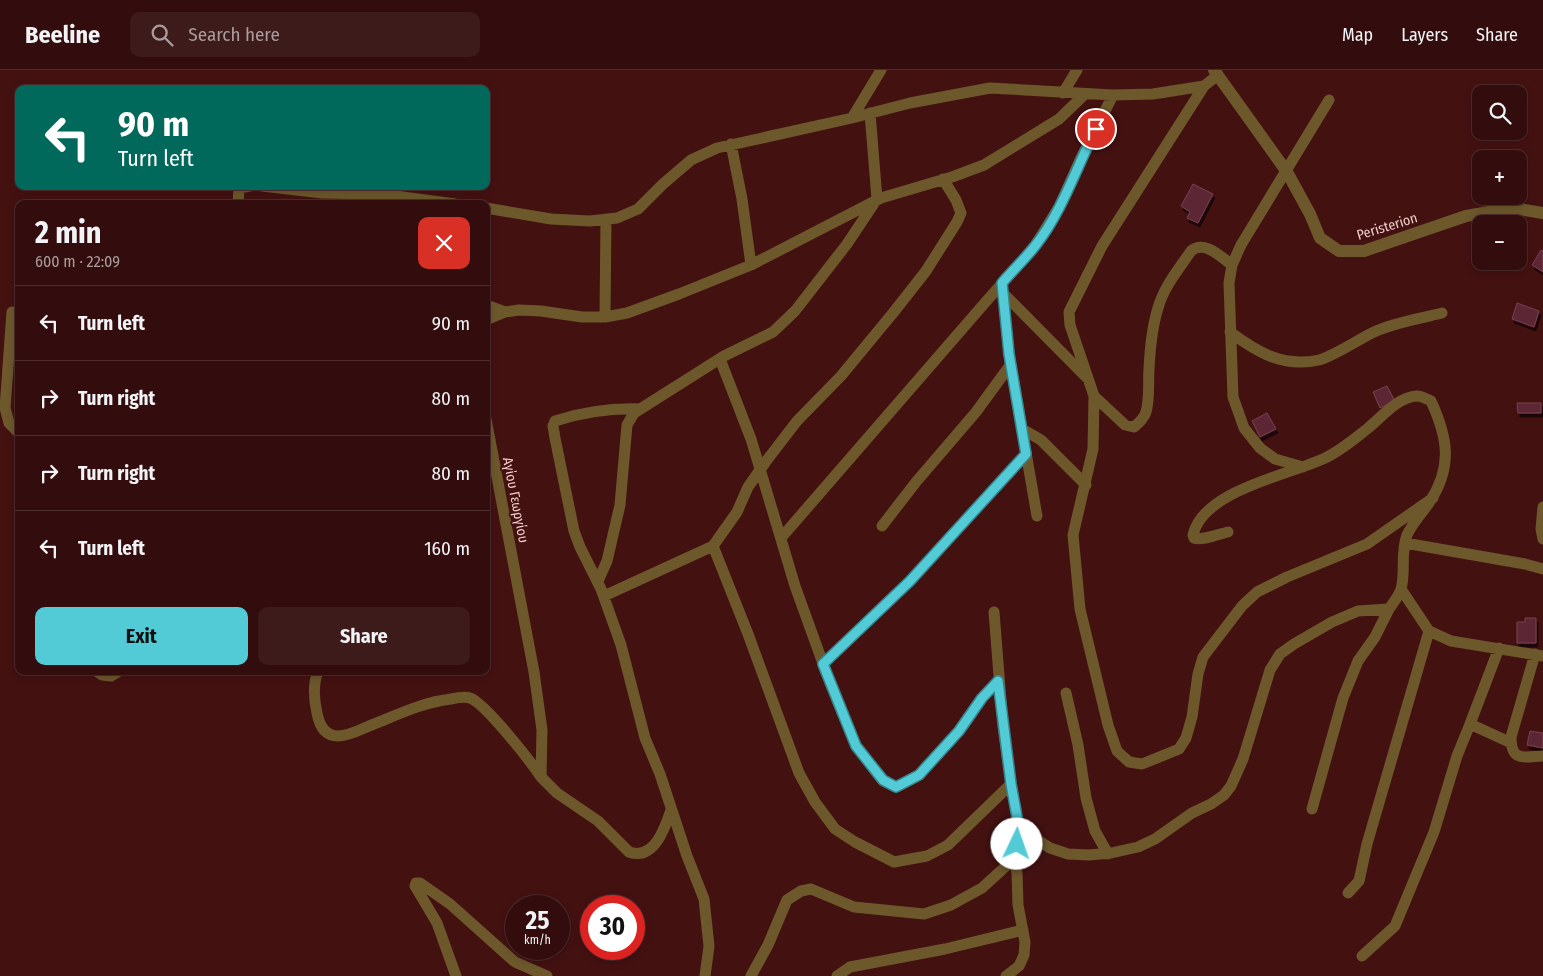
<!DOCTYPE html>
<meta charset="utf-8">
<style>
:root{--surface:#330d0d;--page:#3e1b1b;--text:#f1f3f6;--muted:#a99c9d;--line:#4e2d2e;--accent:#52cbd7}
body{margin:0;font-family:"Fira Sans Condensed",sans-serif;background:var(--page);color:var(--text);height:100vh;display:flex;flex-direction:column;font-size:19px;white-space:nowrap}
*{box-sizing:border-box;margin:0}
p{font-size:16px;color:var(--muted)}
.icon{flex:none;width:28px;height:28px;fill:none;stroke:currentColor;stroke-width:2;stroke-linecap:round;stroke-linejoin:round}
.map{position:relative;flex:1;overflow:hidden}
.drawer{position:absolute;left:15px;top:130px;width:475px;height:475px;display:flex;flex-direction:column;background:var(--surface);border-radius:10px;box-shadow:0 2px 8px #0003,0 0 0 1px var(--line)}
.drawer>*{flex:none}
.hud{position:absolute;left:15px;top:15px;width:475px;height:105px;border-radius:10px;box-shadow:0 2px 8px #0003,0 0 0 1px var(--line);background:#00695c;color:#fff;overflow:hidden}
.buttons{position:absolute;left:1472px;top:15px;display:grid;gap:10px}
.buttons a{display:grid;place-items:center;width:55px;height:55px;border-radius:10px;background:var(--surface);box-shadow:0 2px 8px #0003,0 0 0 1px var(--line);font-size:25px}
.speed{position:absolute;left:505px;top:825px;display:flex;gap:10px;font-size:25px;font-weight:700;text-align:center}
.speed>*{display:grid;place-content:center;width:65px;height:65px;border-radius:50%;background:var(--surface);box-shadow:0 2px 8px #0003,0 0 0 1px var(--line);line-height:1}
.speed small{font-size:12px;font-weight:400}
.speed .limit{border:8px solid #d22;background:#fff;color:#111}
.pin{position:absolute;display:grid;place-items:center;width:42px;height:42px;color:#fff;margin:-21px;border:2px solid #fff;border-radius:50%;box-shadow:0 1px 5px #0007}
.me{position:absolute;width:55px;margin:-28px;rotate:3deg;stroke-linejoin:round;filter:drop-shadow(0 0 4px #0008)}
.turn{display:flex;align-items:center;gap:18px;height:105px;padding:0 20px;font-size:22px}
.turn .icon{width:65px;height:65px;stroke-width:2.5}
.turn b{display:block;font-size:35px;line-height:42px}
.round{display:grid;place-items:center;flex:none;width:52px;height:52px;border-radius:10px;background:var(--page)}
.head{display:flex;align-items:center;justify-content:space-between;height:85px;padding:0 20px}
h1{font-size:30px;font-weight:700;line-height:38px}
.cta{display:flex;gap:10px;margin-top:auto;padding:10px 20px}
.cta a{flex:1;height:58px;border-radius:10px;background:var(--accent);color:#111;font-size:20px;font-weight:700;line-height:58px;text-align:center}
.cta a+a{background:var(--page);color:var(--text)}
ul{padding:0;list-style:none}
li{display:flex;align-items:center;gap:15px;height:75px;padding:0 20px;border-top:1px solid var(--line)}
li div{flex:1}
li b{display:block;font-size:19px}
li em{font-style:normal}
header{display:flex;align-items:center;gap:30px;box-sizing:border-box;height:70px;padding:0 25px;background:var(--surface);border-bottom:1px solid var(--line)}
header strong{font-size:24px}
nav{display:flex;gap:28px;margin-inline-start:auto;font-size:18px}
.search{width:350px;height:45px;background:var(--page);display:flex;align-items:center;gap:12px;box-sizing:border-box;padding:0 18px;border-radius:10px;color:var(--muted);font-size:19px}
.map>svg:first-child{display:block}
.building{fill:#5c2736;stroke:#78404e;filter:url(#shadow)}
.lines{fill:none;stroke-linecap:round;stroke-linejoin:round}
.minor{stroke:#6d582c;stroke-width:11}
.tertiary{stroke:#6d582c;stroke-width:12}
.route-casing{stroke:#35848c;stroke-width:12}
.route{stroke:#52cbd7;stroke-width:9}
.labels{text-anchor:middle;stroke-width:4;stroke-linejoin:round;paint-order:stroke}
.street-label{font-size:14px;fill:#eecbc8;stroke:#411}
</style>
<header>
<strong>Beeline</strong>
<div class="search"><svg class="icon" aria-label="search" viewBox="0 0 24 24"><circle cx="10" cy="10" r="6"/><path d="M15 15l6 6"/></svg>Search here</div>
<nav><a>Map</a><a>Layers</a><a>Share</a></nav>
</header>
<div class="map">
<svg width="1543" height="906" viewBox="0 0 1543 906">
<defs>
<filter id="shadow"><feDropShadow dx="2" dy="4" stdDeviation="0" flood-color="#0009"/></filter>
</defs>
<rect width="100%" height="100%" fill="#411"/>
<path class="building" d="M1193,114l20,10 -15,29 -11,-5 3,-6 -9,-6z
M1541,180l2,1v21l-11,-7z
M1517,233l22,8 -5,16 -22,-8z
M1387,316l8,15 -15,7 -7,-16z
M1517,333h24v10h-23z
M1267,343l9,16 -16,8 -8,-16z
M1525,548h11v25h-19v-21h8z
M1530,661l13,2v15l-16,-3z"/>
<g class="lines">
<path class="minor" d="M1218,5l-14,11 -102,160 -33,66 1,13 24,71 -1,53 -20,86 7,74 28,116 9,26 12,11 13,2 37,-15 7,-11 6,-21 6,-43 5,-17 39,-51 15,-14 30,-15 80,-33 66,-46
M1063,23l14,-23
M852,48l29,-48
M731,74l11,55 9,66
M262,116l60,7 59,1 74,10
M238,134l1,-16 11,-2
M486,138l65,11 39,2 27,-3 21,-9 25,-25 28,-24 26,-12 135,-30 58,-15 80,-15 123,7 40,-1 51,-8
M1002,213l7,71 28,162
M1002,222l85,86
M486,235l19,7
M19,244l-7,-2 -7,96 4,15 10,10
M605,247l1,-98
M486,250l19,-8 14,-2 22,1 41,6h23l22,-4 52,-19 72,-29 130,-67 71,-21 32,-12 75,-46 26,-25
M1230,262c27,20 53,36 89,28 15,-4 40,-21 55,-28 21,-10 45,-13 68,-19
M720,289l31,80 44,147 35,97 26,63 27,35 13,6 23,-12 40,-44 23,-33 16,-17
M1094,326l31,29 9,2c5,-4 10,-9 12,-15 4,-14 2,-29 3,-43 1,-20 3,-42 9,-61 6,-22 21,-39 33,-57 13,-11 29,5 41,14
M641,339c-29,-1 -58,3 -86,12l-2,5 2,12 19,93 6,16 21,42 20,56 24,93 15,36 27,82 17,43 5,47 -4,30
M1022,359l19,11 45,45
M1303,397l-28,-8 -15,-11 -16,-20 -11,-31 -4,-114 3,-18 9,-20 88,-145
M1543,437l-2,22 2,10
M882,456l34,-44 60,-70 35,-48
M781,468l202,-233 52,-59 24,-39 22,-49 32,-63
M1405,473l120,21 18,5
M713,476l24,-34 11,-25 19,-27 30,-39 44,-45 52,-63 33,-42 31,-49 4,-9 -5,-13 -13,-21
M598,511l9,-20 13,-56 7,-80 7,-12 49,-31 41,-26 49,-24 22,-21 52,-67 30,-45 -7,-86
M1401,519l28,42 22,10 92,15
M604,526l109,-50 35,88 51,139 16,29 20,27 20,13 39,20 33,-6 21,-11 63,-61 -8,-58 -9,-114
M1499,578l-29,76 37,17
M1535,584l-24,83c0,25 12,20 32,19
M823,594l87,-83 116,-127
M96,601l6,4 9,1 8,-5
M318,601c-5,13 -4,29 -1,42 2,11 7,23 21,23 12,0 25,-8 36,-12 25,-10 50,-22 77,-25 5,-1 13,-3 19,-1 15,5 61,64 71,79l1,-47 -8,-58 -48,-253
M1066,623l12,52 8,53 9,33 13,23
M541,707l16,16 41,28 31,31c25,9 36,-24 42,-42
M1312,739l31,-111 15,-37 17,-24 14,-28
M1020,763l14,5 16,10 18,6 21,1 22,-2 27,-6 17,-8 37,-26 19,-9 13,-9 7,-9 12,-27 27,-89 10,-16 14,-10 38,-22 26,-11 31,-2c4,-6 10,-13 12,-20 5,-17 -1,-36 6,-54 5,-11 15,-22 22,-32 24,-36 19,-65 2,-102 -4,-2 -9,-5 -14,-5 -20,1 -36,22 -50,33 -14,11 -28,23 -44,30 -38,17 -120,32 -130,76l1,3c8,3 25,-4 34,-6
M1348,823l11,-12 8,-37 62,-213
M1362,886l33,-30 39,-94 23,-76 13,-32
M456,906l-19,-53 -19,-32 -3,-5 1,-3h4l30,21 65,58 32,14
M751,906l17,-31 19,-45 14,-9 10,-2 43,18 70,7 27,-9 31,-17 23,-21 8,-11
M837,906l13,-9 95,-18 78,-19
M1006,906l13,-10 5,-11 1,-13 -7,-37 -1,-32 -4,-17 7,-23 -9,-49"/>
<path class="tertiary" d="M1214,0l73,102 23,42 10,24 19,13h25l102,-35 46,-8 31,5"/>
</g>
<g class="lines">
<g class="route-casing">
<path id="route" d="M1017,774l3,-11 -9,-49 -13,-103 -16,17 -23,33 -40,44 -23,12 -13,-7 -27,-34 -33,-82 87,-83 116,-127 -17,-100 -7,-71c10,-12 23,-24 33,-37 27,-34 41,-78 61,-117"/>
</g>
<use href="#route" class="route"/>
</g>
<g class="labels">
<g class="street-label">
<text transform="translate(1387 156) rotate(-17)" y="5">Peristerion</text>
<text transform="translate(516 430) rotate(79)" y="5">Αγίου Γεωργίου</text>
</g>
</g>
</svg>
<div class="buttons">
<a><svg class="icon" aria-label="search" viewBox="0 0 24 24"><circle cx="10" cy="10" r="6"/><path d="M15 15l6 6"/></svg></a>
<a>+</a>
<a>−</a>
</div>
<div class="speed"><div>25<small>km/h</small></div><div class="limit">30</div></div>
<div class="pin" style="left:1096px;top:59px;background:#d93025"><svg class="icon" aria-label="arrive" viewBox="0 0 24 24"><path d="M6 21V4h12l-3 4 3 4H6"/></svg></div>
<svg class="me" style="left:1017px;top:774px" viewBox="-20 -20 40 40"><circle r="19" fill="#fff"/><path d="M0-13L10 11 0 6-10 11z" fill="#52cbd7"/></svg>
<div class="hud">
<div class="turn"><svg class="icon" aria-label="left" viewBox="0 0 24 24"><path d="M17 20v-9H6M10 6l-5 5 5 5"/></svg><div><b>90 m</b>Turn left</div></div>
</div>
<section class="drawer">
<div class="head"><div><h1>2 min</h1><p>600 m · 22:09</p></div><a class="round" style="background:#d93025;color:#fff"><svg class="icon" aria-label="close" viewBox="0 0 24 24"><path d="M6 6l12 12M18 6L6 18"/></svg></a></div>
<ul>
<li><svg class="icon" aria-label="left" viewBox="0 0 24 24"><path d="M17 20v-9H6M10 6l-5 5 5 5"/></svg><div><b>Turn left</b></div><em>90 m</em></li>
<li><svg class="icon" aria-label="right" viewBox="0 0 24 24"><path d="M7 20v-9h11M14 6l5 5-5 5"/></svg><div><b>Turn right</b></div><em>80 m</em></li>
<li><svg class="icon" aria-label="right" viewBox="0 0 24 24"><path d="M7 20v-9h11M14 6l5 5-5 5"/></svg><div><b>Turn right</b></div><em>80 m</em></li>
<li><svg class="icon" aria-label="left" viewBox="0 0 24 24"><path d="M17 20v-9H6M10 6l-5 5 5 5"/></svg><div><b>Turn left</b></div><em>160 m</em></li>
</ul>
<div class="cta"><a>Exit</a><a>Share</a></div>
</section>
</div>
